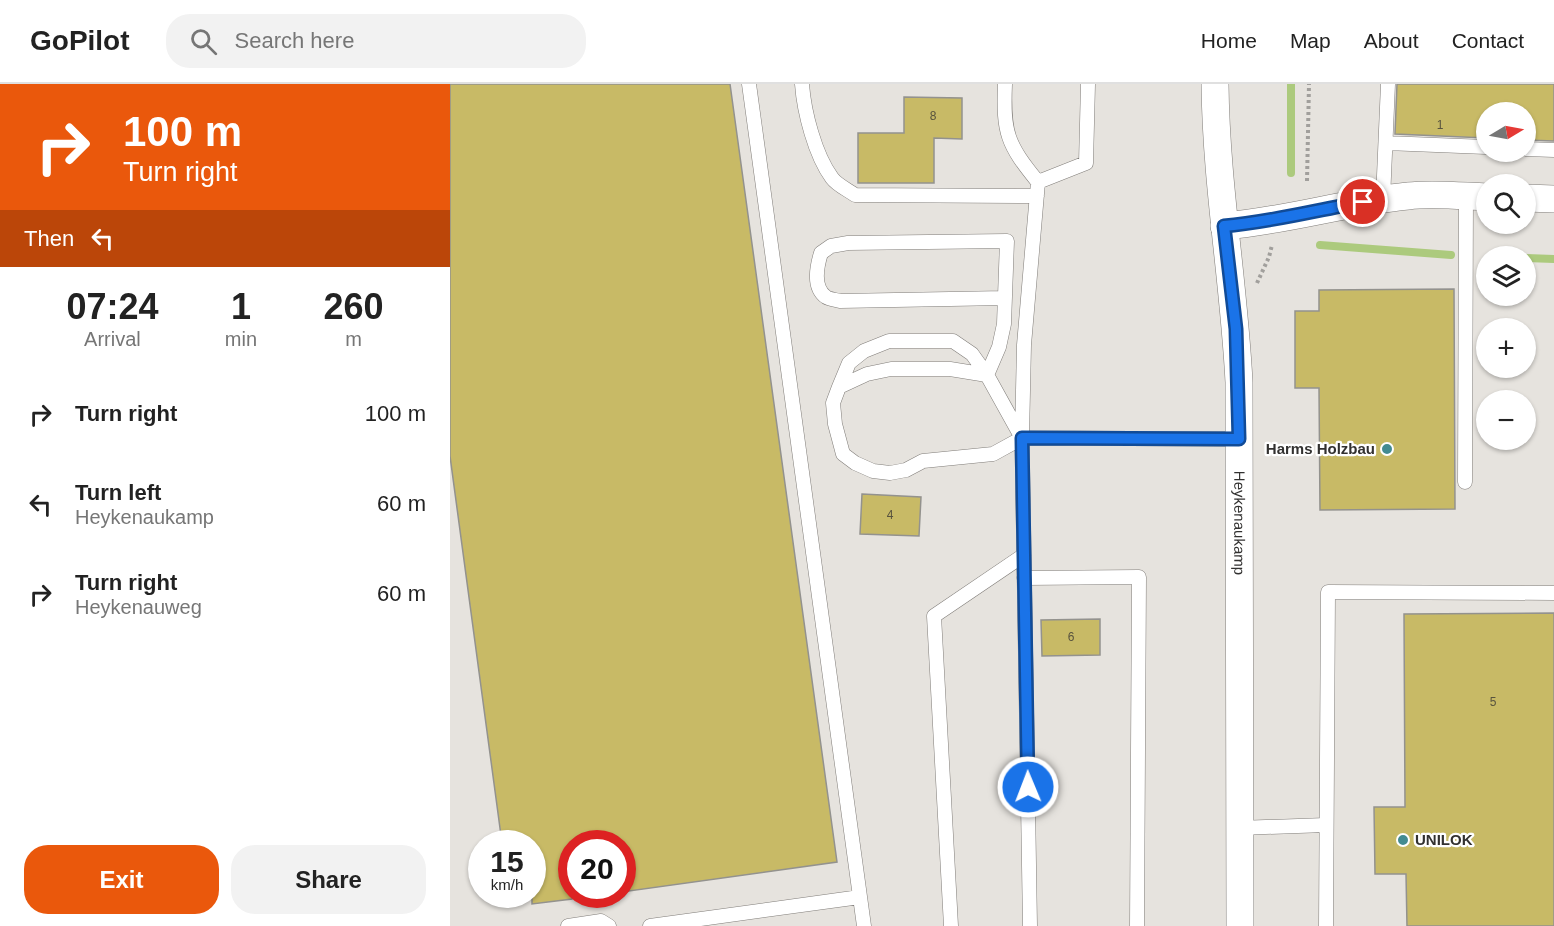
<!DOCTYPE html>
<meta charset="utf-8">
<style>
:root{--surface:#fff;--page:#f2f2f2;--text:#222;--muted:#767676;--line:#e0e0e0;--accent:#ea580c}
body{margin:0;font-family:Arial,sans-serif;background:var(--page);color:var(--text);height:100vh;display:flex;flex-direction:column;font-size:22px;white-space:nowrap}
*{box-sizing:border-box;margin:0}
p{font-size:20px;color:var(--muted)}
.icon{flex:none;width:33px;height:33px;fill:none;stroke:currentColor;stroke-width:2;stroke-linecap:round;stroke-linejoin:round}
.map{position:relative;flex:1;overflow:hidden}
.details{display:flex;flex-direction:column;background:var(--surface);width:450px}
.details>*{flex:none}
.banner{background:#ea580c;color:#fff;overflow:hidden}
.needle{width:39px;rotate:80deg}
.fabs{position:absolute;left:1026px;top:18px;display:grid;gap:12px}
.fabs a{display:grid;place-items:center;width:60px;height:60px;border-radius:50%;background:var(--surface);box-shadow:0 2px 4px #0004;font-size:30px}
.speed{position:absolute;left:18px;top:746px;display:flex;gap:12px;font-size:30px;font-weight:700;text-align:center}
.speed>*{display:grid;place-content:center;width:78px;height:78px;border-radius:50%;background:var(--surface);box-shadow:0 2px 4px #0004;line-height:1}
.speed small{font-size:15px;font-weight:400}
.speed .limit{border:9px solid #d22;background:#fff;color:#111}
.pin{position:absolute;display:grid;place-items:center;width:51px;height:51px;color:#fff;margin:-26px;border:3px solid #fff;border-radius:50%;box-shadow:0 2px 6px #0007}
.me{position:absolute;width:66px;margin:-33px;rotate:359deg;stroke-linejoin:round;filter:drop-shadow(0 0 4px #0008)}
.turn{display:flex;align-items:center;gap:21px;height:126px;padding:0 24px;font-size:27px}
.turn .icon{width:78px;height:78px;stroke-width:2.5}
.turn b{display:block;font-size:42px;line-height:51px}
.then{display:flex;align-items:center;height:57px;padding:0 24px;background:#0003;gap:12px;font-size:22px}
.eta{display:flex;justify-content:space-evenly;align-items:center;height:102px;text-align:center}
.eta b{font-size:36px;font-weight:700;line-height:42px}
.cta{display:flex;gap:12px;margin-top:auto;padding:12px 24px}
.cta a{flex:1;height:69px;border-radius:24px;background:var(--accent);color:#fff;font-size:24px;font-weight:700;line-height:69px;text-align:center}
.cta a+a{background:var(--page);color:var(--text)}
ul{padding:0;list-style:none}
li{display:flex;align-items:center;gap:18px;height:90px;padding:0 24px}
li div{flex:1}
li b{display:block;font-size:22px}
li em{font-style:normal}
header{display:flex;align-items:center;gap:36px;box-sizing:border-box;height:84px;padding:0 30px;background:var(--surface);border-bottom:2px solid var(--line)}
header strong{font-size:28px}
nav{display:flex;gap:33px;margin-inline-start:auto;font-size:21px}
.search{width:420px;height:54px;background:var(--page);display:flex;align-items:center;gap:15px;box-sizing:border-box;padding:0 21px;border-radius:24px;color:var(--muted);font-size:22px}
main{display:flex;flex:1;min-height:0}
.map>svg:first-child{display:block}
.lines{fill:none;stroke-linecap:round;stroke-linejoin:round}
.stream{stroke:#acca7d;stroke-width:8}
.building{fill:#c8ba66;stroke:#93928e;stroke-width:1.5}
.lane-casing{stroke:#807d79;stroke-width:15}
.street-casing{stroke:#807d79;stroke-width:28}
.path{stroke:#a19f9c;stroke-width:4;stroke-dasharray:3 3;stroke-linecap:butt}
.lane{stroke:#fff;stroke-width:14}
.street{stroke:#fff;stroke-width:27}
.route-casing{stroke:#114b97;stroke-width:15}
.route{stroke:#1a73e8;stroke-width:10}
.poi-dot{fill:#438b91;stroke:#fff;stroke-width:2}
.labels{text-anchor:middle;stroke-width:4.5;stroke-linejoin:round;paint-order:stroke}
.number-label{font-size:12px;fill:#58533e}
.poi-label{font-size:15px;font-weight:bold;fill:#323130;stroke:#fff;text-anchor:end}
.street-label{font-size:15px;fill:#323130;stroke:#fff}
</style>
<header>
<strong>GoPilot</strong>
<div class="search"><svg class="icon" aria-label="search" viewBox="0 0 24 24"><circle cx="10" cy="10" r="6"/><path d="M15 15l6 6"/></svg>Search here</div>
<nav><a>Home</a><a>Map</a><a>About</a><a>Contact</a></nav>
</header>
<main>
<section class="details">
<div class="banner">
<div class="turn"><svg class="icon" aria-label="right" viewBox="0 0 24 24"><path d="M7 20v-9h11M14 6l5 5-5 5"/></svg><div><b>100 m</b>Turn right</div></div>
<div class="then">Then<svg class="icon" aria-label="left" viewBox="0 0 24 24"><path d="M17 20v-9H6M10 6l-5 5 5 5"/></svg></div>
</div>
<div class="eta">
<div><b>07:24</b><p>Arrival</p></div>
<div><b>1</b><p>min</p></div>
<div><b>260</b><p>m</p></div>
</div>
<ul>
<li><svg class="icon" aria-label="right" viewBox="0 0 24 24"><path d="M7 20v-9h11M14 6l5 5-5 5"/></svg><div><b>Turn right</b></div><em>100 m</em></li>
<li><svg class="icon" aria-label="left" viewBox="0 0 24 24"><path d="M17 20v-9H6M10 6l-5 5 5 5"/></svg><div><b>Turn left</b><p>Heykenaukamp</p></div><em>60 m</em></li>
<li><svg class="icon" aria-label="right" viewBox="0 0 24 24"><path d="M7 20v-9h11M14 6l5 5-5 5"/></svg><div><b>Turn right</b><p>Heykenauweg</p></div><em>60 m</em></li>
</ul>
<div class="cta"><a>Exit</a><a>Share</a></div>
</section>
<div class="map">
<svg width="1104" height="842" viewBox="0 0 1104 842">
<rect width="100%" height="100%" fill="#e6e3de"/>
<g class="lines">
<path class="stream" d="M841,0v89
M870,161l131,10
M1076,174l28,1"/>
</g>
<path class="building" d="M0,0h280l107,778 -215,30v-49h-50v56l-40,5v-61h-30l-52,-387z
M947,0h157v57l-28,-1v-28h-40v26l-91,-4z
M454,13l58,1v41l-28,-1v45h-76v-50h46z
M1004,205l1,220 -135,1 -1,-122h-24v-77h24v-21z
M412,410l59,3 -2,39 -59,-2z
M1104,529v313h-147l-1,-52h-31l-1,-67h31l-1,-193z
M650,535v36l-58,1 -1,-36z"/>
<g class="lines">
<g class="lane-casing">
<path id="lane" d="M299,0l115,842
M352,0c2,28 13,71 30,94 5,7 16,12 23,17l182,1
M555,0c-2,49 2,60 33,98
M936,59l100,4
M1076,65l28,1
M933,115l5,-115
M441,285h59l37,6 35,63 -29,16 -70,7 -17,9 -16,3 -17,-2 -18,-8 -12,-9 -8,-30 -2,-21 6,-16 28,-13z
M537,291l12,-28 5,-23 3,-83 -159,2 -17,3 -10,7c-4,13 -9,34 5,44 3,2 10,3 14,4l165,-3
M389,303l10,-24 15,-12 25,-10h64l19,13 15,21
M572,352l2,-91 14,-163 48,-19 2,-79
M1015,398l1,-286
M574,494l115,-1 -2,349
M789,744l87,-3
M118,842l33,-5 8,5
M200,842l210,-29
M501,842l-17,-310 90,-61
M580,842l-8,-488 217,1
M876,842l2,-334 226,1"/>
</g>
<g class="street-casing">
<g id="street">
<path id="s1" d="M765,0c1,100 19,199 24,298l1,544"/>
<path d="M1076,114l28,1"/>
<path d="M774,142c62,-5 122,-24 184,-30 25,-3 53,0 78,1"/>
</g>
</g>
<path class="path" d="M857,97l2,-97
M807,199l12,-26 3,-12"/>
<use href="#lane" class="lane"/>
<use href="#street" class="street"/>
</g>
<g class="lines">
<g class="route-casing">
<path id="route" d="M578,703l-6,-349 217,1 -3,-110 -12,-103c48,-4 92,-16 139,-24"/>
</g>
<use href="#route" class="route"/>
</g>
<g class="poi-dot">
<circle cx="937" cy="365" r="6"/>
<circle cx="953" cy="756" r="6"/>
</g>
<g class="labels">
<g class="number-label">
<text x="483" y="36">8</text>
<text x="990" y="45">1</text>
<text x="440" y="435">4</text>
<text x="621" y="557">6</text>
<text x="1043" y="622">5</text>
</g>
<g class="poi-label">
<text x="925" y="370">Harms Holzbau</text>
<text x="965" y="761" text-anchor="start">UNILOK</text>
</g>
<g class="street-label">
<text dy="5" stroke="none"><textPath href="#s1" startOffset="440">Heykenaukamp</textPath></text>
</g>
</g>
</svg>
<div class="fabs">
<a><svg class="needle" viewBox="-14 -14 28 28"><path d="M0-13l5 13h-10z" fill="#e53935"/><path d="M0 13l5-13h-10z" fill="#767676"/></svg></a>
<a><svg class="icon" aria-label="search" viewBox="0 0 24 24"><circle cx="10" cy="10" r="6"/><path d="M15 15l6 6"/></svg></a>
<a><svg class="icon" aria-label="layers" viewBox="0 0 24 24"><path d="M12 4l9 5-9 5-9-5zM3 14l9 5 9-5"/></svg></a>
<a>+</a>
<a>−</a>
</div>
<div class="speed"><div>15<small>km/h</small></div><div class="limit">20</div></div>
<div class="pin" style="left:913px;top:118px;background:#d93025"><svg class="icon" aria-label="arrive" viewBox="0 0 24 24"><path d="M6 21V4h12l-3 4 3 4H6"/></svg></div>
<svg class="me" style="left:578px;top:703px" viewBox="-20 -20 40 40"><circle r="17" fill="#1a73e8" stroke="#fff" stroke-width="3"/><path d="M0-11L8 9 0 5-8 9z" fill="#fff"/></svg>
</div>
</main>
